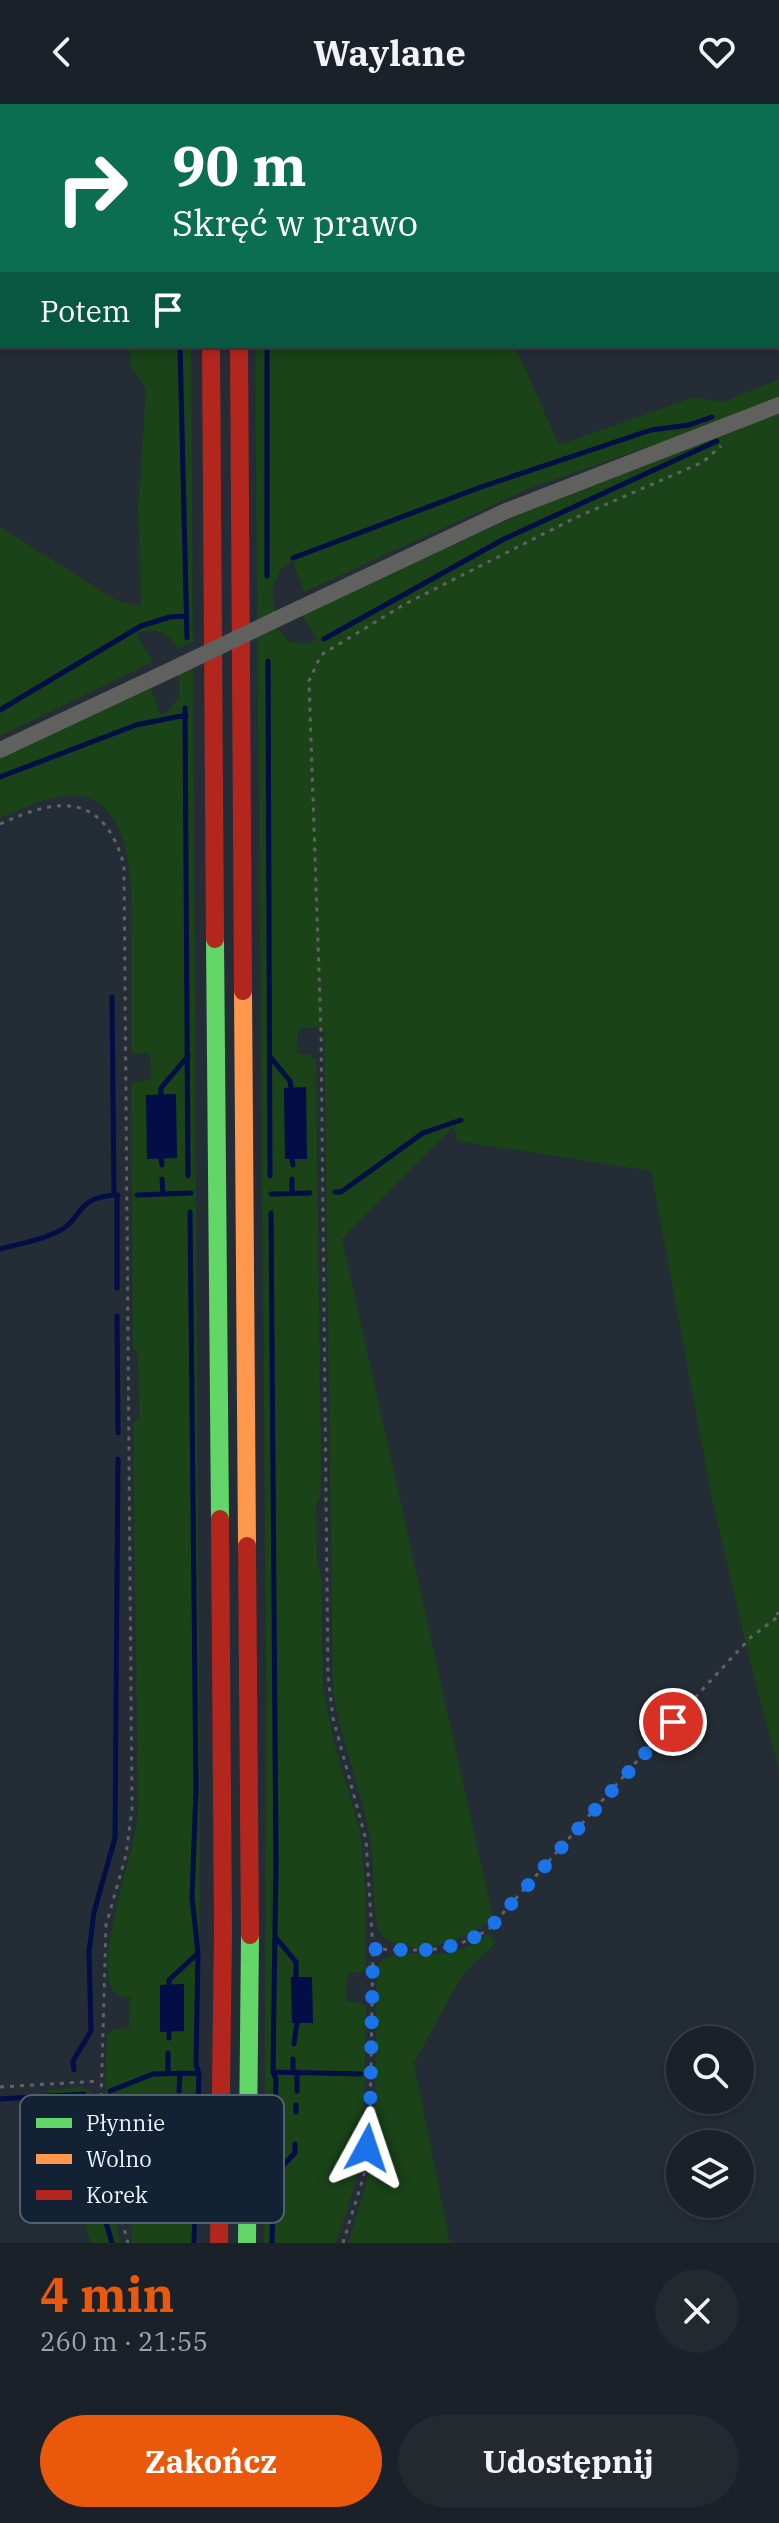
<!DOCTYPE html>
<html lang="pl">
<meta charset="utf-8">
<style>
:root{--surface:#1b2128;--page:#242930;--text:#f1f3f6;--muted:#a0a3a8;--line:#393e45;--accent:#ea580c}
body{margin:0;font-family:"IBM Plex Serif",serif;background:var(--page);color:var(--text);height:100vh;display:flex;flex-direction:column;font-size:30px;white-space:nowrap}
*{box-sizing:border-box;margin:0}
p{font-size:26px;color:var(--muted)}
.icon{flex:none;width:44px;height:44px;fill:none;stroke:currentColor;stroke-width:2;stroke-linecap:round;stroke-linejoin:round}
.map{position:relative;height:2139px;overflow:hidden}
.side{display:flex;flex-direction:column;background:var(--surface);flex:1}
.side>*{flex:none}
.top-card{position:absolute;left:0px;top:0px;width:780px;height:244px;box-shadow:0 4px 12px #0003,0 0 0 2px var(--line);background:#0b6e4f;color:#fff;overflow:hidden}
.buttons{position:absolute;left:666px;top:1922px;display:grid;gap:16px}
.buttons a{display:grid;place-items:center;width:88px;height:88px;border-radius:50%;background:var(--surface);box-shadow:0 4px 12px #0003,0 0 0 2px var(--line);font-size:40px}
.pin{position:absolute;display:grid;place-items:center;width:68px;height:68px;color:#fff;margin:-34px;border:4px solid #fff;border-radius:50%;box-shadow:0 2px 8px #0007}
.me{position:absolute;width:88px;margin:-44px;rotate:5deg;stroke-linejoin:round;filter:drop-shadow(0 0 6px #0008)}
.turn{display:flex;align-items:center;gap:28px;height:168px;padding:0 40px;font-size:36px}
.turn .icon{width:104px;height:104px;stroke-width:2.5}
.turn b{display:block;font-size:56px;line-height:68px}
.then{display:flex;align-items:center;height:76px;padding:0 40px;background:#0003;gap:16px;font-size:30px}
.round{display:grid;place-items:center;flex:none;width:84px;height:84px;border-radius:42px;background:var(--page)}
.head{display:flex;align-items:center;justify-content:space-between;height:136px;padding:0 40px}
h1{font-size:48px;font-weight:700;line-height:60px;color:var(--accent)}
.primary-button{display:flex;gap:16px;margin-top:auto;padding:16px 40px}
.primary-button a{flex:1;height:92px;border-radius:48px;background:var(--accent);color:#fff;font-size:32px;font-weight:700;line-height:92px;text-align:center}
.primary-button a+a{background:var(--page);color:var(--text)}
header{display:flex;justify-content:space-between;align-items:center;height:104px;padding:0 40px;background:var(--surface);font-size:36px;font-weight:700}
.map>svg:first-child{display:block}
.green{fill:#1a4318;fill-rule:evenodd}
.water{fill:#030d46}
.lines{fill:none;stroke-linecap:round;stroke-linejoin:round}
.stream{stroke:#030d46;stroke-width:5}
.path{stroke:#606265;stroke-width:3;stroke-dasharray:4 6;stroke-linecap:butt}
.street{stroke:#60615f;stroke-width:16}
.fast{stroke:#63d668;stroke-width:18}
.slow{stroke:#ff974d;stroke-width:18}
.jam{stroke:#b3261e;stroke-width:18}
.street-bridge{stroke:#60615f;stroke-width:16}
.route{stroke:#1a73e8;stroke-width:14;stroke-dasharray:0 25.2}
.key{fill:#122134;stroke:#536071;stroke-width:2}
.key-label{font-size:22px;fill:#ecf4fe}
</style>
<header><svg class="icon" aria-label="back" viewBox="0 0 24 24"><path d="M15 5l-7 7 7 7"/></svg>Waylane<svg class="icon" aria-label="heart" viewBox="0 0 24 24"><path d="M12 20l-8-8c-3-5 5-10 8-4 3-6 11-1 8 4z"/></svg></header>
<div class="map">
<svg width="779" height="2139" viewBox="0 0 779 2139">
<rect width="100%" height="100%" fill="#242c36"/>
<path class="green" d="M130,242h61l2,296 -15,7c-10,-18 -24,-22 -42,-15l17,28 -153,74v-209l118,74 23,5 -3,-99 8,-118 -16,-25z
M255,242h260l44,99 135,-48 29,5 56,-23v1391l-27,-100 -40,-171 -61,-328 -193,-30 -5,-14 -111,112 151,678c-25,24 -89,46 -114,15 -8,-31 -4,-63 -9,-94 -9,-50 -29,-97 -37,-147l-9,-664 -26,2 -1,24 13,2 6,5 5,407 -1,30 -4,7 1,53 4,20 2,109 11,57 26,87 6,65v74l-5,3 -14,1 -1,28 18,3 2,5 -3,133 -8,43 -19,58h-72l2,-585zM722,317c-139,67 -280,128 -420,193l15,26 -12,4 -15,-2 -13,-14 -5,-39 9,-21 12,-7 11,31 226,-104z
M193,564l7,1176 -2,399h-66l-1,-22 -23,-71 2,-4 16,-2v-33l-17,-3 -4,-11 2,-63 7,-5 15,-1 1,-31c-7,0 -12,0 -17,-6 -20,-25 22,-141 25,-176l-5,-392 6,-6 -1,-62 -5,-8 -2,-264 20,-4 -1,-26h-19c0,-33 0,-66 0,-98 0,-48 11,-167 -67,-159 -22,2 -44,14 -64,22v-60l151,-71 9,27 6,-1 13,-16v-22z
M488,1830l8,9 -35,34 -47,86 36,180h-102l18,-59 9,-72 2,-147c17,-18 47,-9 69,-12 15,-2 30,-10 42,-19z
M81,1983l9,4 6,13 -1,31 3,17 23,91h-30l-42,-133 -2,-20z"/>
<path class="water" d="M306,983l1,72h-22l-1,-71z
M176,990l1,64 -30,1 -1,-64z
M291,1873h21l1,46h-21z
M184,1880v47l-24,1v-47z"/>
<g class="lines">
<path class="stream" d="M176,0v2
M267,2v-2
M180,242l7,292
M267,242v230
M293,454l188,-71 170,-57 38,-5 23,-8
M324,535l180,-100 213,-98
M268,557l2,515
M185,604l3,468
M0,606l141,-84 29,-9 16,-1
M0,673l136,-52 50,-10
M112,893l2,198
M271,954l19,23 1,7
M161,990v-6l27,-32
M161,1055l1,6
M292,1055l1,6
M162,1075l1,15
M292,1075v14
M335,1088h6l82,-59 38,-13
M271,1090l39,-1
M117,1091v93
M137,1091l54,-2
M190,1108l6,578 -4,107 6,56 -2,112 3,8 -5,170
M271,1109l5,648 -3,211 3,7 -4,164
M0,1145c18,-5 38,-8 55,-16 29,-12 18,-37 63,-38
M117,1212l1,117
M277,1835l19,23v15
M169,1880v-4l28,-26
M169,1928v6
M294,1940l3,-21
M293,1955v13
M74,1966l-1,-9 18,-30 -2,-79 5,-40 21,-74 3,-379
M273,1968l88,2
M168,1969v-20
M110,1987l43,-17 46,-1
M179,1987l1,-18
M297,1987v-19
M75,1991l11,59 26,89
M0,1995l84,-5
M179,1999v8
M296,2001v7
M179,2042l4,18 14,17
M274,2071l21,-22v-9"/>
<path class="path" d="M144,2v-2
M0,720c59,-27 103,-32 124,41l8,944 -6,46 -20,70 -6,213 28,105
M776,1510l3,-1
M373,1845c47,1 75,6 116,-20l164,-186 98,-106 28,-21
M0,1983l100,-6
M343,2139l21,-68 6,-55 3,-171 -7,-109 -33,-122 -5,-42 -7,-645 -12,-350 12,-26 84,-51 172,-87 126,-55 18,-16"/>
<path class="street" d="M277,515l229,-108 273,-106
M0,646l177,-83"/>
<path class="fast" d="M215,835l5,580
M247,2139l3,-308"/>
<path class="slow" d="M236,0v2
M243,887l4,555"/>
<path class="jam" d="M209,0v2
M211,242l4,593
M239,242l4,645
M247,1442l3,389
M219,2139l4,-311 -3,-413"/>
<path class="street-bridge" d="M177,563l100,-48"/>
</g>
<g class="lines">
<path class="route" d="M367,2044l3,-28 3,-171c47,1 74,6 116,-20l184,-207"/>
</g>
<rect x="20" y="1991" width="264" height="128" rx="12" class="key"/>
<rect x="36" y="2014" width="36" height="10" fill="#63d668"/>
<rect x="36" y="2050" width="36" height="10" fill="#ff974d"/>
<rect x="36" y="2086" width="36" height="10" fill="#b3261e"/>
<g class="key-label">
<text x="86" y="2027">Płynnie</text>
<text x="86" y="2063">Wolno</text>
<text x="86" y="2099">Korek</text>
</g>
</svg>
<div class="buttons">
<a><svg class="icon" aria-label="search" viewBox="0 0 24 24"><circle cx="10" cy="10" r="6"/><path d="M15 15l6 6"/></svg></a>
<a><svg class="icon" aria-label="layers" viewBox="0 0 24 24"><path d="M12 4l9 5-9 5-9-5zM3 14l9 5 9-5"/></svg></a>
</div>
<div class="pin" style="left:673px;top:1618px;background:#d93025"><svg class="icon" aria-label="arrive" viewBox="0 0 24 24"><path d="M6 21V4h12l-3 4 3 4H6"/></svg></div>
<svg class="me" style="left:367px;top:2044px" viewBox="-20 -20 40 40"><path d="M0-17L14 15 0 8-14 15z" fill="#1a73e8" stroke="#fff" stroke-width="4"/></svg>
<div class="top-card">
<div class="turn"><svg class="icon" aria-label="right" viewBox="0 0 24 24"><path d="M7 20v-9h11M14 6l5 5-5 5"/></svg><div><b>90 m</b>Skręć w prawo</div></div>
<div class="then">Potem<svg class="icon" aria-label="arrive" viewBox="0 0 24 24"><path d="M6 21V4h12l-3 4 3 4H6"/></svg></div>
</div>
</div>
<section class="side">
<div class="head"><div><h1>4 min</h1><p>260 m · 21:55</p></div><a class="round"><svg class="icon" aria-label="close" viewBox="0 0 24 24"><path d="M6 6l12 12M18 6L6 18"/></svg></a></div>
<div class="primary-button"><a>Zakończ</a><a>Udostępnij</a></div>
</section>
